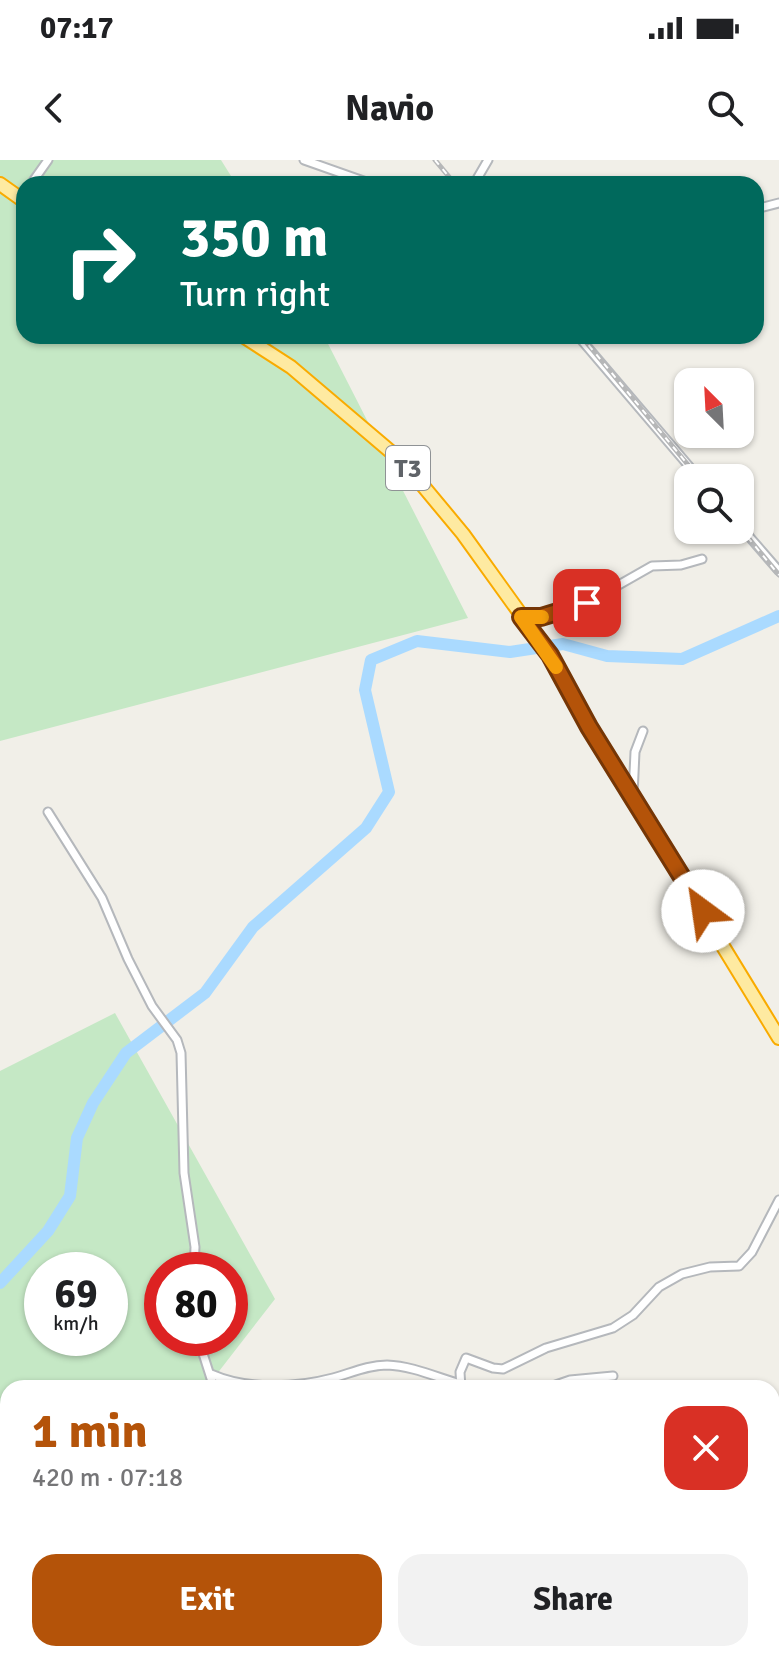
<!DOCTYPE html>
<meta charset="utf-8">
<style>
:root{--surface:#fff;--page:#f2f2f2;--text:#202124;--muted:#757577;--accent:#b45309}
body{margin:0;font-family:Signika,sans-serif;background:var(--page);color:var(--text);height:100vh;display:flex;flex-direction:column;font-size:30px;white-space:nowrap}
*{box-sizing:border-box;margin:0}
p{font-size:26px;color:var(--muted)}
.icon{flex:none;width:44px;height:44px;fill:none;stroke:currentColor;stroke-width:2;stroke-linecap:round;stroke-linejoin:round}
.map{position:relative;flex:1;overflow:hidden}
.drawer{position:absolute;left:0px;top:1220px;width:780px;height:282px;display:flex;flex-direction:column;background:var(--surface);border-radius:24px 24px 0 0;box-shadow:0 2px 6px #0004}
.drawer>*{flex:none}
.top-card{position:absolute;left:16px;top:16px;width:748px;height:168px;border-radius:24px;box-shadow:0 2px 6px #0004;background:#00695c;color:#fff;overflow:hidden}
.needle{width:52px;rotate:336deg}
.buttons{position:absolute;left:674px;top:208px;display:grid;gap:16px}
.buttons a{display:grid;place-items:center;width:80px;height:80px;border-radius:16px;background:var(--surface);box-shadow:0 2px 6px #0004;font-size:40px}
.speed{position:absolute;left:24px;top:1092px;display:flex;gap:16px;font-size:40px;font-weight:700;text-align:center}
.speed>*{display:grid;place-content:center;width:104px;height:104px;border-radius:50%;background:var(--surface);box-shadow:0 2px 6px #0004;line-height:1}
.speed small{font-size:20px;font-weight:400}
.speed .limit{border:12px solid #d22;background:#fff;color:#111}
.pin{position:absolute;display:grid;place-items:center;width:68px;height:68px;color:#fff;margin:-34px;border-radius:16px;box-shadow:0 4px 12px #0006}
.me{position:absolute;width:88px;margin:-44px;rotate:329deg;stroke-linejoin:round;filter:drop-shadow(0 0 6px #0008)}
.turn{display:flex;align-items:center;gap:28px;height:168px;padding:0 32px;font-size:36px}
.turn .icon{width:104px;height:104px;stroke-width:2.5}
.turn b{display:block;font-size:56px;line-height:68px}
.round{display:grid;place-items:center;flex:none;width:84px;height:84px;border-radius:24px;background:var(--page)}
.summary{display:flex;align-items:center;justify-content:space-between;height:136px;padding:0 32px}
h1{font-size:48px;font-weight:800;line-height:60px;color:var(--accent)}
.action{display:flex;gap:16px;margin-top:auto;padding:16px 32px}
.action a{flex:1;height:92px;border-radius:24px;background:var(--accent);color:#fff;font-size:32px;font-weight:800;line-height:92px;text-align:center}
.action a+a{background:var(--page);color:var(--text)}
.status{display:flex;justify-content:space-between;align-items:center;height:56px;padding:0 40px;background:var(--surface);direction:ltr}
.status svg{height:22px;fill:currentColor}
header{display:flex;justify-content:space-between;align-items:center;height:104px;padding:0 32px;background:var(--surface);font-size:36px;font-weight:800}
.map>svg:first-child{display:block}
.green{fill:#c5e8c5;fill-rule:evenodd}
.lines{fill:none;stroke-linecap:round;stroke-linejoin:round}
.river{stroke:#aadaff;stroke-width:12}
.minor-casing{stroke:#b5b8bc;stroke-width:11}
.trunk-casing{stroke:#f9ab00;stroke-width:16}
.minor{stroke:#fff;stroke-width:7}
.trunk{stroke:#feeaa1;stroke-width:12}
.rail-casing{stroke:#b6b7b8;stroke-width:5}
.rail{stroke:#fff;stroke-width:2;stroke-dasharray:6;stroke-linecap:butt}
.route-casing{stroke:#753606;stroke-width:20}
.route{stroke:#b45309;stroke-width:14}
.slow{stroke:#f59e0b;stroke-width:14}
.labels{text-anchor:middle;stroke-width:8;stroke-linejoin:round;paint-order:stroke}
.shield{fill:#fff;stroke:#8f9295;stroke-width:2}
.shield-label{font-size:26px;font-weight:bold;fill:#5f6368}
</style>
<div class="status"><b>07:17</b><svg viewBox="0 0 49 12"><path d="M0 12V9h3v3zM5 12V6h3v6zM10 12V3h3v9zM15 12V0h3v12zM26 1h20v11H26zM47 4h2v5h-2z"/></svg></div>
<header><svg class="icon" aria-label="back" viewBox="0 0 24 24"><path d="M15 5l-7 7 7 7"/></svg>Navio<svg class="icon" aria-label="search" viewBox="0 0 24 24"><circle cx="10" cy="10" r="6"/><path d="M15 15l6 6"/></svg></header>
<div class="map">
<svg width="779" height="1501" viewBox="0 0 779 1501">
<rect width="100%" height="100%" fill="#f1efe8"/>
<path class="green" d="M0,0h221l15,24h-212v152h300l144,282 -468,123z
M115,853l160,286 -69,89h-198v254l-8,10v-581zM42,1110h68v68h-68zM162,1110h68v68h-68z"/>
<g class="lines">
<path class="river" d="M0,1123l48,-52 22,-35 7,-58 16,-35 33,-50 79,-60 48,-66 113,-99 23,-36 -24,-102 6,-30 46,-19 93,11 53,-8 44,12 75,3 97,-43"/>
<g class="minor-casing">
<path id="minor" d="M304,0l68,24
M31,24l17,-24
M474,24l14,-24
M756,49l23,-6
M578,176l121,142
M740,366l39,45
M523,457h18l46,-14 65,-37 29,-1 21,-6
M633,635l2,-43 8,-21
M48,652l54,86 26,61 24,47 25,34 4,13 3,120 11,74 -1,23
M198,1178l16,50
M211,1214c36,16 84,14 122,4 18,-5 35,-13 54,-13 30,1 59,17 89,23
M461,1228l-1,-16 6,-14 27,10 10,1 43,-21 67,-20 20,-13 26,-28 23,-13 28,-7 29,-1 13,-14 27,-52
M547,1228l23,-8 43,-4
M774,1267l5,13
M772,1347l7,-12
M772,1405l7,-26
M772,1440l7,-12
M772,1467l7,6
M88,1494l5,7
M391,1494l2,7
M497,1494l4,7
M553,1494l9,7
M5,1501l3,-7
M360,1501l4,-7
M627,1501l1,-7
M744,1501l1,-7"/>
</g>
<g class="trunk-casing">
<path id="trunk" d="M0,24l24,17
M243,176l48,31 113,96 59,71 87,121 39,72 190,311"/>
</g>
<use href="#minor" class="minor"/>
<use href="#trunk" class="trunk"/>
<g class="rail-casing">
<path id="rail" d="M435,0l20,24
M581,176l118,142
M740,368l39,47"/>
</g>
<use href="#rail" class="rail"/>
</g>
<g class="lines">
<g class="route-casing">
<path id="route" d="M587,443l-46,14h-20l29,38 39,72 114,184"/>
</g>
<use href="#route" class="route"/>
<path class="slow" d="M542,457h-21l35,50"/>
</g>
<g class="labels">
<rect class="shield" x="386" y="286" width="44" height="44" rx="6"/>
<g class="shield-label">
<text x="408" y="317">T3</text>
</g>
</g>
</svg>
<div class="buttons">
<a><svg class="needle" viewBox="-14 -14 28 28"><path d="M0-13l5 13h-10z" fill="#e53935"/><path d="M0 13l5-13h-10z" fill="#757577"/></svg></a>
<a><svg class="icon" aria-label="search" viewBox="0 0 24 24"><circle cx="10" cy="10" r="6"/><path d="M15 15l6 6"/></svg></a>
</div>
<div class="speed"><div>69<small>km/h</small></div><div class="limit">80</div></div>
<div class="pin" style="left:587px;top:443px;background:#d93025"><svg class="icon" aria-label="arrive" viewBox="0 0 24 24"><path d="M6 21V4h12l-3 4 3 4H6"/></svg></div>
<svg class="me" style="left:703px;top:751px" viewBox="-20 -20 40 40"><circle r="19" fill="#fff"/><path d="M0-13L10 11 0 6-10 11z" fill="#b45309"/></svg>
<div class="top-card">
<div class="turn"><svg class="icon" aria-label="right" viewBox="0 0 24 24"><path d="M7 20v-9h11M14 6l5 5-5 5"/></svg><div><b>350 m</b>Turn right</div></div>
</div>
<section class="drawer">
<div class="summary"><div><h1>1 min</h1><p>420 m · 07:18</p></div><a class="round" style="background:#d93025;color:#fff"><svg class="icon" aria-label="close" viewBox="0 0 24 24"><path d="M6 6l12 12M18 6L6 18"/></svg></a></div>
<div class="action"><a>Exit</a><a>Share</a></div>
</section>
</div>
